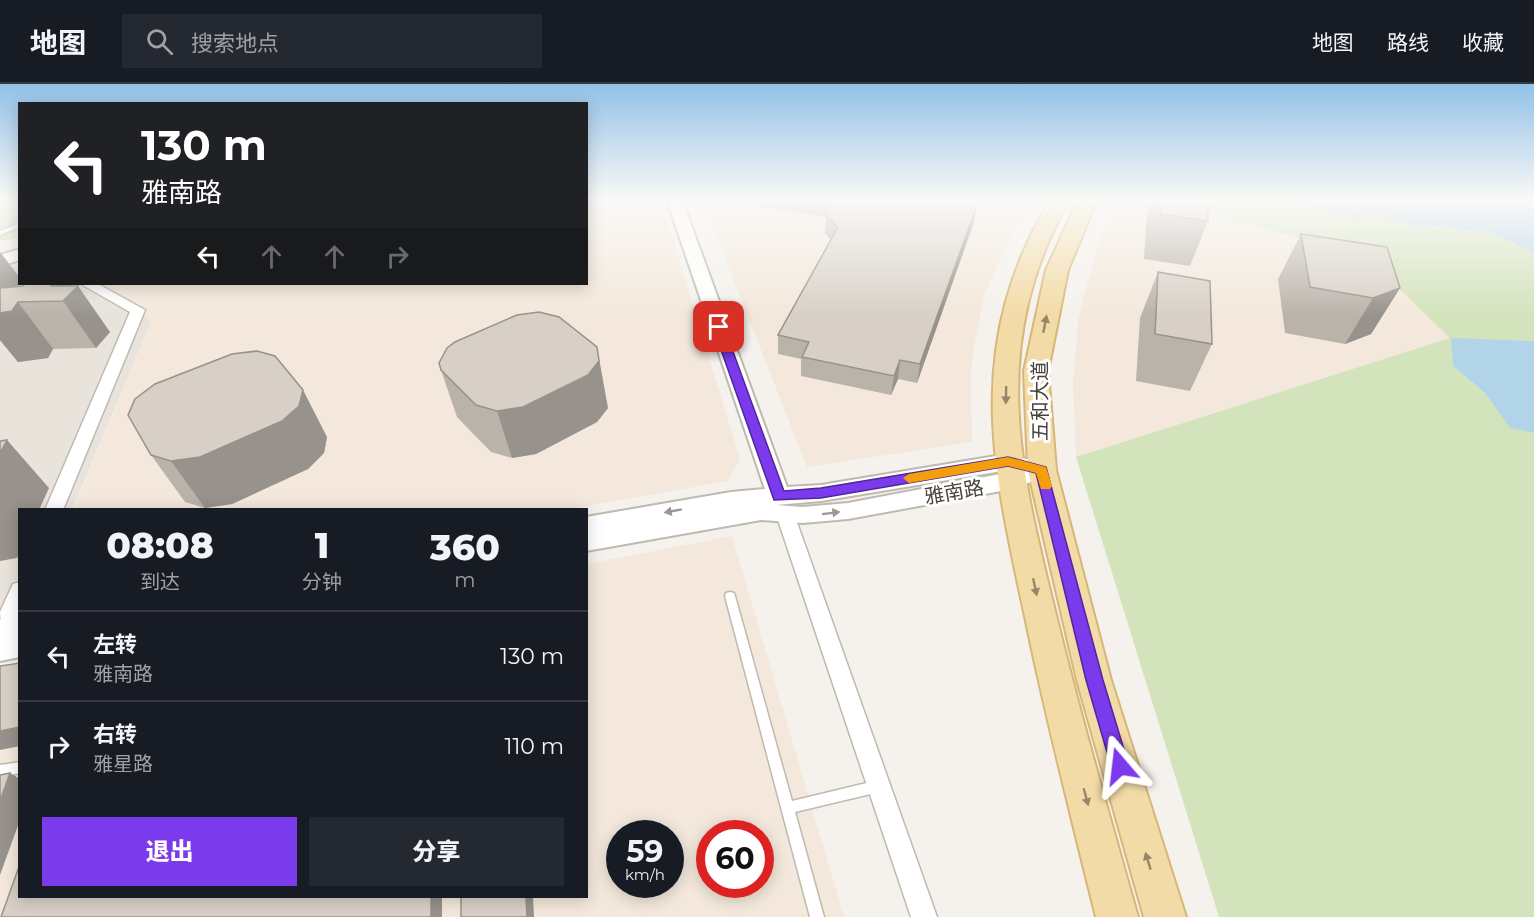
<!DOCTYPE html>
<html lang="zh">
<meta charset="utf-8">
<style>
:root{--surface:#171b24;--page:#242831;--text:#f1f3f6;--muted:#9ea1a6;--line:#363941;--accent:#7c3aed}
body{margin:0;font-family:Montserrat,"Noto Sans SC",sans-serif;background:var(--page);color:var(--text);height:100vh;display:flex;flex-direction:column;font-size:22px;white-space:nowrap}
*{box-sizing:border-box;margin:0}
p{font-size:20px;color:var(--muted)}
.icon{flex:none;width:33px;height:33px;fill:none;stroke:currentColor;stroke-width:2;stroke-linecap:round;stroke-linejoin:round}
.map{position:relative;flex:1;overflow:hidden}
.panel{position:absolute;left:18px;top:424px;width:570px;height:390px;display:flex;flex-direction:column;background:var(--surface);border-radius:0px;box-shadow:0 3px 15px #0003}
.panel>*{flex:none}
.guide{position:absolute;left:18px;top:18px;width:570px;height:183px;border-radius:0px;box-shadow:0 3px 15px #0003;background:#202124;color:#fff;overflow:hidden}
.speed{position:absolute;left:606px;top:736px;display:flex;gap:12px;font-size:30px;font-weight:700;text-align:center}
.speed>*{display:grid;place-content:center;width:78px;height:78px;border-radius:50%;background:var(--surface);box-shadow:0 3px 15px #0003;line-height:1}
.speed small{font-size:15px;font-weight:400}
.speed .limit{border:9px solid #d22;background:#fff;color:#111}
.pin{position:absolute;display:grid;place-items:center;width:51px;height:51px;color:#fff;margin:-26px;border-radius:12px;box-shadow:0 3px 9px #0006}
.me{position:absolute;width:66px;margin:-33px;rotate:343deg;stroke-linejoin:round;filter:drop-shadow(0 0 4px #0008)}
.turn{display:flex;align-items:center;gap:21px;height:126px;padding:0 24px;font-size:27px}
.turn .icon{width:78px;height:78px;stroke-width:2.5}
.turn b{display:block;font-size:42px;line-height:51px}
.lanes{display:flex;align-items:center;height:57px;padding:0 24px;background:#0003;justify-content:center;gap:30px;direction:ltr}
.lanes .off{opacity:.35}
.eta{display:flex;justify-content:space-evenly;align-items:center;height:102px;text-align:center}
.eta b{font-size:36px;font-weight:800;line-height:42px}
.primary-button{display:flex;gap:12px;margin-top:auto;padding:12px 24px}
.primary-button a{flex:1;height:69px;border-radius:0px;background:var(--accent);color:#fff;font-size:24px;font-weight:800;line-height:69px;text-align:center}
.primary-button a+a{background:var(--page);color:var(--text)}
ul{padding:0;list-style:none}
li{display:flex;align-items:center;gap:18px;height:90px;padding:0 24px;border-top:2px solid var(--line)}
li div{flex:1}
li b{display:block;font-size:22px}
li em{font-style:normal}
header{display:flex;align-items:center;gap:36px;box-sizing:border-box;height:84px;padding:0 30px;background:var(--surface);border-bottom:2px solid var(--line)}
header strong{font-size:28px}
nav{display:flex;gap:33px;margin-inline-start:auto;font-size:21px}
.search{width:420px;height:54px;background:var(--page);display:flex;align-items:center;gap:15px;box-sizing:border-box;padding:0 21px;border-radius:0px;color:var(--muted);font-size:22px}
.map>svg:first-child{display:block}
.residential{fill:#e8e4db}
.commercial{fill:#f3e8db;fill-rule:evenodd}
.green{fill:#d3e3bb}
.water{fill:#b1d4e9}
.lines{fill:none;stroke-linecap:round;stroke-linejoin:round}
.service-casing{stroke:#bfb9b0;stroke-width:3}
.minor-casing{stroke:#bfb9b0;stroke-width:3}
.tertiary-casing{stroke:#bfb9b0;stroke-width:4}
.primary-casing{stroke:#d7b778;stroke-width:4}
.service{fill:#fff;fill-rule:evenodd}
.minor{fill:#fff;fill-rule:evenodd}
.tertiary{fill:#fff;fill-rule:evenodd}
.primary{fill:#f3dba7;fill-rule:evenodd}
.wall{fill:#bab3aa}
.shaded-wall{fill:#97928b}
.building{fill:#d8d0c6;stroke:#97928b;stroke-width:1.5}
.oneway{fill:#95876c}
.oneway2{fill:#9a9893}
.route{fill:#7c3aed;stroke:#51269a;stroke-width:1.5}
.slow{fill:#f59e0b}
.labels{text-anchor:middle;stroke-width:6;stroke-linejoin:round;paint-order:stroke}
.street-label{font-size:20px;fill:#48433b;stroke:#fff}
</style>
<header>
<strong>地图</strong>
<div class="search"><svg class="icon" aria-label="search" viewBox="0 0 24 24"><circle cx="10" cy="10" r="6"/><path d="M15 15l6 6"/></svg>搜索地点</div>
<nav><a>地图</a><a>路线</a><a>收藏</a></nav>
</header>
<div class="map">
<svg width="1534" height="833" viewBox="0 0 1534 833">
<rect width="100%" height="100%" fill="#f5f2ed"/>
<path class="residential" d="M19,181l1,19h53l79,36 -80,190h-52l-1,97 -19,3v-340z"/>
<path class="commercial" d="M587,116h74l79,259 -12,22 -163,29h-492l79,-189 -79,-37h513z
M702,116h333l-25,37 -26,59 -10,51 -3,29 1,66 -165,25z
M1119,116h52l198,59 82,79 -375,119 -3,-74 5,-62 19,-75z
M732,452l112,381h-844v-242l19,-3 1,225h566l1,-333zM620,750h50v51h-50zM710,750h50v51h-50z"/>
<path class="green" d="M0,116h19v38l-19,3z
M1171,116h130l3,5 49,12 27,-4 41,16 12,-3 58,7 43,19v89l-81,25 32,27 25,34 24,6v484h-315l-143,-460 374,-119 -81,-79z"/>
<path class="water" d="M1301,116h233v52l-43,-19 -58,-7 -12,3 -41,-16 -27,4 -50,-12z
M1451,254l83,3v92l-24,-5 -25,-35 -32,-27z"/>
<g class="lines">
<g class="service-casing">
<path id="service" d="M20,139v4l-20,8v-4z
M730,508l4,1 1,3 57,205 87,-21 4,2 2,4 -2,4 -4,2 -84,20 29,105h-14l-85,-321 1,-3z
M20,678v11l-20,4v-12z"/>
</g>
<g class="minor-casing">
<path id="minor" d="M81,200h17l47,26 -82,200h-18l85,-198z
M785,423l6,2 3,5 143,403h-26l-135,-403 3,-5z
M20,498v32l-11,22 -7,3 -2,-27 13,-28z"/>
</g>
<g class="tertiary-casing">
<path id="tertiary" d="M667,116h15l105,287 34,-2 187,-31 26,7 2,3 14,1 3,5 -3,5 -38,14 -164,30 -45,4 -42,-3 -175,31v-34l145,-25 34,-3zM1008,386l8,1 -168,32 -45,4 -27,-2 45,-4z
M20,165v11l-20,6v-11z
M20,532v41l-20,4v-41z"/>
</g>
<g class="primary-casing">
<path id="primary" d="M1050,116h19c-83,149 -48,272 -10,427 24,98 52,194 79,290h-42c-24,-97 -49,-194 -69,-291 -34,-158 -65,-278 23,-426z
M1078,116h19l-29,70 -20,101 8,99 55,210 75,237h-42l-67,-237 -49,-210 -4,-99 22,-101z"/>
</g>
<use href="#service" class="service"/>
<use href="#minor" class="minor"/>
<use href="#tertiary" class="tertiary"/>
<use href="#primary" class="primary"/>
</g>
<path class="wall" d="M744,116h232l-2,22 -57,161 -19,-4 -7,16 -90,-19v-17l-23,-5v-19l53,-95 -6,-7 1,-16 -82,-13z
M1152,116h56v21l-18,45 -46,-7 3,-46z
M1301,150l99,54 -29,46 -26,10 -60,-11 -7,-54z
M0,168l20,26 -2,8h54l38,46 -14,16 -43,1 -5,9 -30,4 -18,-22z
M1158,188l54,72 -22,47 -54,-10 4,-63z
M441,286l167,38 -11,14 -61,32 -24,4 -21,-6 -34,-35z
M327,353l-3,16 -16,16 -76,35 -27,4 -20,-6 -34,-47z"/>
<path class="shaded-wall" d="M977,121l-3,17 -57,161 3,-19z
M0,168l20,26v6l-17,25h-3z
M53,200h17l5,6 3,-4 32,46 -14,16 -33,-47 -12,-15z
M1400,204l-29,46 -26,10 28,-46z
M18,218l35,47 -5,9 -30,4 -18,-22v-27z
M597,263l11,61 -11,14 -61,32 -24,4 -15,-47z
M900,276l-2,19 -7,16 3,-19z
M303,306l24,47 -3,16 -16,16 -76,35 -27,4 -34,-47z
M7,356l42,48 -10,22h-19v42l-3,6 -17,3v-108z
M20,643v19l-20,4v-19z
M10,689l10,6v41l-20,55v-74z
M431,813h11v20h-11z
M526,813h7l1,20h-7z"/>
<path class="building" d="M825,116h151l1,5 -57,159 -20,-4 -6,16 -92,-19 7,-15 -31,-7 60,-108 -12,-11 1,-16z
M1161,116h47v21l-48,-7z
M1301,150l86,13 13,41 -27,10 -63,-11z
M1158,188l52,9 2,63 -57,-10z
M24,200h29l-2,2h27l-15,15 -45,1 -6,9 -12,2v-25l23,-2z
M539,228l20,5 38,30 2,14 -11,14 -65,32 -26,4 -21,-6 -35,-35 -2,-7 8,-15 8,-6 62,-27z
M257,267l18,5 28,34 -4,16 -17,15 -82,36 -29,4 -20,-6 -23,-40 7,-16 20,-15 77,-30z
M7,356l-7,13v-12z
M20,579v64l-20,4v-65z
M10,689l-10,28v-26z
M20,780v33h411v20h-430z
M461,813h65l1,20h-66z"/>
<defs><path id="oneway-solid" d="M-6-.8H1V-3.2L6.5 0L1 3.2V.8H-6Z" transform="scale(1.5)"/></defs>
<g class="oneway">
<use href="#oneway-solid" transform="translate(1045 240) rotate(-79)"/>
<use href="#oneway-solid" transform="translate(1006 311) rotate(91)"/>
<use href="#oneway-solid" transform="translate(1035 503) rotate(78)"/>
<use href="#oneway-solid" transform="translate(1086 713) rotate(75)"/>
<use href="#oneway-solid" transform="translate(1148 777) rotate(-107)"/>
</g>
<g class="oneway2">
<use href="#oneway-solid" transform="translate(673 427) rotate(170)"/>
<use href="#oneway-solid" transform="translate(831 429) rotate(-7)"/>
</g>
<linearGradient id="sky" x2="0" y2="1"><stop stop-color="#92c1e8"/><stop offset="0.5" stop-color="#faf9f7"/><stop offset="1" stop-color="#faf9f7" stop-opacity="0"/></linearGradient>
<rect width="1534" height="232" fill="url(#sky)"/>
<path class="route" d="M719,240l5,3 60,164 37,-3 187,-31 38,10 57,213 26,86 -3,6 -6,2 -6,-2 -3,-6 -25,-86 -50,-207 -28,-7 -187,32 -47,2 -61,-173z"/>
<path class="slow" d="M1008,373l38,10 6,19 -2,3h-9l-5,-16 -28,-7 -99,17 -6,-5 6,-4z"/>
<g class="labels">
<g class="street-label">
<text transform="translate(1040 317) rotate(-90)" y="7">五和大道</text>
<text transform="translate(954 408) rotate(-10)" y="7">雅南路</text>
</g>
</g>
</svg>
<div class="speed"><div>59<small>km/h</small></div><div class="limit">60</div></div>
<div class="pin" style="left:719px;top:243px;background:#d93025"><svg class="icon" aria-label="arrive" viewBox="0 0 24 24"><path d="M6 21V4h12l-3 4 3 4H6"/></svg></div>
<svg class="me" style="left:1120px;top:682px" viewBox="-20 -20 40 40"><path d="M0-17L14 15 0 8-14 15z" fill="#7c3aed" stroke="#fff" stroke-width="4"/></svg>
<div class="guide">
<div class="turn"><svg class="icon" aria-label="left" viewBox="0 0 24 24"><path d="M17 20v-9H6M10 6l-5 5 5 5"/></svg><div><b>130 m</b>雅南路</div></div>
<div class="lanes"><svg class="icon" aria-label="left" viewBox="0 0 24 24"><path d="M17 20v-9H6M10 6l-5 5 5 5"/></svg><svg class="icon off" aria-label="ahead" viewBox="0 0 24 24"><path d="M12 20V5M6 11l6-6 6 6"/></svg><svg class="icon off" aria-label="ahead" viewBox="0 0 24 24"><path d="M12 20V5M6 11l6-6 6 6"/></svg><svg class="icon off" aria-label="right" viewBox="0 0 24 24"><path d="M7 20v-9h11M14 6l5 5-5 5"/></svg></div>
</div>
<section class="panel">
<div class="eta">
<div><b>08:08</b><p>到达</p></div>
<div><b>1</b><p>分钟</p></div>
<div><b>360</b><p>m</p></div>
</div>
<ul>
<li><svg class="icon" aria-label="left" viewBox="0 0 24 24"><path d="M17 20v-9H6M10 6l-5 5 5 5"/></svg><div><b>左转</b><p>雅南路</p></div><em>130 m</em></li>
<li><svg class="icon" aria-label="right" viewBox="0 0 24 24"><path d="M7 20v-9h11M14 6l5 5-5 5"/></svg><div><b>右转</b><p>雅星路</p></div><em>110 m</em></li>
</ul>
<div class="primary-button"><a>退出</a><a>分享</a></div>
</section>
</div>
